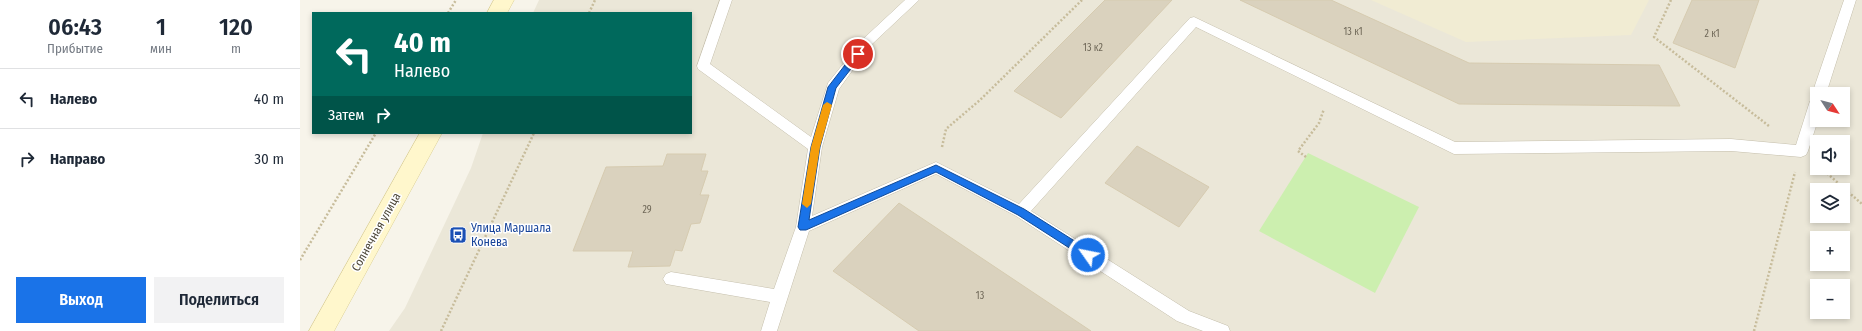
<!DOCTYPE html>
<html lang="ru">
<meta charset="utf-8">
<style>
:root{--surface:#fff;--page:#f2f2f3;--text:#1f2937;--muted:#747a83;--line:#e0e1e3;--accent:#1a73e8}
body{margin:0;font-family:"Fira Sans Condensed",sans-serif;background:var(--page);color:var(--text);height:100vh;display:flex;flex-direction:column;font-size:15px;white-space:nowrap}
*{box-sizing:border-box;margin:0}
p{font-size:13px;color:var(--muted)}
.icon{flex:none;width:22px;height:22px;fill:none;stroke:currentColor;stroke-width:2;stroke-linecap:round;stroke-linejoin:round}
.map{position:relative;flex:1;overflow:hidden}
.details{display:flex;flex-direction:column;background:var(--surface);width:300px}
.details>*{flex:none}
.hud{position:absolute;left:12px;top:12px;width:380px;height:122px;border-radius:0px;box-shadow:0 2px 6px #0003;background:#00695c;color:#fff;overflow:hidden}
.needle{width:26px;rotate:126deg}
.fabs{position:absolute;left:1510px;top:87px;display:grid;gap:8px}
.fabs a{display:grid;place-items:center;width:40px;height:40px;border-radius:0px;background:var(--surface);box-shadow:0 2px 6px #0003;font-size:20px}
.pin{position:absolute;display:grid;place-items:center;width:34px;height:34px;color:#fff;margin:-17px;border:2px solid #fff;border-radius:50%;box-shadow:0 1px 4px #0007}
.me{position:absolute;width:44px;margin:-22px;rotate:303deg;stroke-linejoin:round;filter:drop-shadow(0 0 3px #0008)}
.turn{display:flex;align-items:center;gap:14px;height:84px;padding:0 16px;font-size:18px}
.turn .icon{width:52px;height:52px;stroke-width:2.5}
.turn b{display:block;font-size:28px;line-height:34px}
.then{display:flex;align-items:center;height:38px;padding:0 16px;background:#0003;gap:8px;font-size:15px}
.eta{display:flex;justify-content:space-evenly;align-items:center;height:68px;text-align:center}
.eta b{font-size:24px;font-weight:600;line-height:28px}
.cta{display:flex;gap:8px;margin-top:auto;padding:8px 16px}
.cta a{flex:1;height:46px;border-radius:0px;background:var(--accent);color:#fff;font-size:16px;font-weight:600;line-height:46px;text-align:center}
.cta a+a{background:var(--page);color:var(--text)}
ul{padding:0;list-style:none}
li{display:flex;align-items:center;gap:12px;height:60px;padding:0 16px;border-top:1px solid var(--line)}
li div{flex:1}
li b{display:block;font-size:15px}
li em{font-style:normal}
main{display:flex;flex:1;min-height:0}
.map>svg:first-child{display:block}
.residential{fill:#ebe7d8;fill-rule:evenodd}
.education{fill:#f1ecd3}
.green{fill:#ccefaf}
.building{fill:#dad2be;stroke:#d6cbb0}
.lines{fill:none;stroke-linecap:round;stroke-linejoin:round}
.lane-casing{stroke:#c4beab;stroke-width:1}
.secondary-casing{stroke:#dcd095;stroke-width:1}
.path{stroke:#c7bc9b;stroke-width:2.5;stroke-dasharray:2 2;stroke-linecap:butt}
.lane{fill:#fff;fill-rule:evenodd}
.secondary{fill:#fff7cc;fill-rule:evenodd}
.route{fill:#1a73e8;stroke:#114b97}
.slow{fill:#f59e0b}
.labels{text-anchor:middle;stroke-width:3;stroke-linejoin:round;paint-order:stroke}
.number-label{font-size:10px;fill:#706959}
.transit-label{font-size:12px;fill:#164399;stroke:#fff;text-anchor:start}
.street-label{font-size:12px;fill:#4c4637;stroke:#fff}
</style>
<main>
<section class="details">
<div class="eta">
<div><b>06:43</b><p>Прибытие</p></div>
<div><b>1</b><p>мин</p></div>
<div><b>120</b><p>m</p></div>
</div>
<ul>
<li><svg class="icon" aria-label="left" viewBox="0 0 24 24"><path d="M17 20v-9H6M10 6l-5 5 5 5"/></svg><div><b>Налево</b></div><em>40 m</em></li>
<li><svg class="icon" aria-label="right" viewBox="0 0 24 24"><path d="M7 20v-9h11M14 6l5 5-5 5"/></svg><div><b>Направо</b></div><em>30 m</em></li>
</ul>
<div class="cta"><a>Выход</a><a>Поделиться</a></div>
</section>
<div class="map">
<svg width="1562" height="331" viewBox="0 0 1562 331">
<rect width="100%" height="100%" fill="#f7f4ea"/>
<path class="residential" d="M239,0h1323v331h-1473l16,-23 66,-140 12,-35h208v-120h-158zM1517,94h26v26h-26zM1517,142h26v26h-26zM1517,190h26v26h-26zM1517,238h26v26h-26zM1517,286h26v26h-26z"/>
<path class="education" d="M1071,0h278l-18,35 -165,7z"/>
<path class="green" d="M1008,153l111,54 -44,86 -116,-62z"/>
<path class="building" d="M805,0h67l-111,118 -47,-27z
M940,0h91l138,63 190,2 21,41 -221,-2z
M1392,0h67l-24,68 -62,-25z
M837,146l72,41 -30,40 -74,-44z
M367,154h39l-5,17h7l-8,24h9l-9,28 -9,1 -9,27 -7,-1 -5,16 -42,1 5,-16h-60l33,-84 57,-1z
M599,203l192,128h-172l-86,-60z"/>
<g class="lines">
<g class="lane-casing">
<path id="lane" d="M420,0h12l-22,64 101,73 17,-54 34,-43 43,-40h14l-49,46 -31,43 -17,58 -10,69 124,-54 83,42 171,-186 4,-1 261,125 276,-3 65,6 14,-44 4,-4 -2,-3 32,-94h12l-30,94h-9l1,26 -10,31 -2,4 -5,2 -70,-6 -277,3 -258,-127 -165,184 158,100 39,15 2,5h-27l-26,-10 -161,-105 -80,-42 -127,57 -32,100h-16l9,-29 -104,-18 -3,-5 3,-5 5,-2 103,17 22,-62 12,-78 -110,-80 -1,-3z"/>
</g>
<g class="secondary-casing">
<path id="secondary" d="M194,0h20l-7,13h-20z
M120,133h22l-108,198h-25z"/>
</g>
<path class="path" d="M1371,0l-17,37 115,89
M148,13l8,-13
M289,13l6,-13
M642,147l4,-18 34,-29 102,-100
M1006,157l-8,-6 21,-28 5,-14
M1521,168l41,36
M0,260l76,-127
M141,331l93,-198
M1454,331l41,-159"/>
<use href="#lane" class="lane"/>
<use href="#secondary" class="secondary"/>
</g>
<path class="route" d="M558,51l3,1v4l-25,32 -16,59 -11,73 127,-55 88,44 68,43 1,3 -1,3h-7l-67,-43 -82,-43 -130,58h-6l-2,-3 13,-80 17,-60 27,-35z"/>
<path class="slow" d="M527,102l5,3 -12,42 -9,57 -4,4 -5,-4 9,-57 12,-42z"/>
<defs>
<g id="bus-square" transform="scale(0.9)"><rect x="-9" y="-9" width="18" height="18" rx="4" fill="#1a4fb4" stroke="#fff"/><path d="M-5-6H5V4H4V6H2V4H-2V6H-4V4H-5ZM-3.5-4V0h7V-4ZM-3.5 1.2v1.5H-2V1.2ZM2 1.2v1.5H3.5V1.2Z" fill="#fff"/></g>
</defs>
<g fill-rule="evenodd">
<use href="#bus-square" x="158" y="235"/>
</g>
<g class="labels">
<g class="number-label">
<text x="1053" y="35">13 к1</text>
<text x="1412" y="37">2 к1</text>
<text x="793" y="51">13 к2</text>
<text x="347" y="213">29</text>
<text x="680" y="299">13</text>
</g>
<g class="transit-label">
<text x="171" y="232">Улица Маршала<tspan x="171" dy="14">Конева</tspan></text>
</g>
<g class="street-label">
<text transform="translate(76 232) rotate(-61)" y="4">Солнечная улица</text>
</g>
</g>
</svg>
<div class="fabs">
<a><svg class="needle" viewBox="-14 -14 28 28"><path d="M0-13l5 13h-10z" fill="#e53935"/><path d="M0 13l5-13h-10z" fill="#747a83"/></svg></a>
<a><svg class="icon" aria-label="sound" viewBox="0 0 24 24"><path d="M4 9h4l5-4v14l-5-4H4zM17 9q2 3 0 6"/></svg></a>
<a><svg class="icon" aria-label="layers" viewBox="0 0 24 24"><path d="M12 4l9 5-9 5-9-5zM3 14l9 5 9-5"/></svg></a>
<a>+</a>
<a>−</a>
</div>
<div class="pin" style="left:558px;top:54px;background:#d93025"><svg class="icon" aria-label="arrive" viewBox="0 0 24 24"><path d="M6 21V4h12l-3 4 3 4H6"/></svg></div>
<svg class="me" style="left:788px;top:255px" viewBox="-20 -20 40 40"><circle r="17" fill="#1a73e8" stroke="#fff" stroke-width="3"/><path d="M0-11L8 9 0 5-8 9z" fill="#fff"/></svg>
<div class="hud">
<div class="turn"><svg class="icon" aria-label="left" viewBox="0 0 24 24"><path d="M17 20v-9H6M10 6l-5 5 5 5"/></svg><div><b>40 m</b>Налево</div></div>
<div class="then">Затем<svg class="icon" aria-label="right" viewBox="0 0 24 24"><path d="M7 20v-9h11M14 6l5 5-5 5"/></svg></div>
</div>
</div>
</main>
